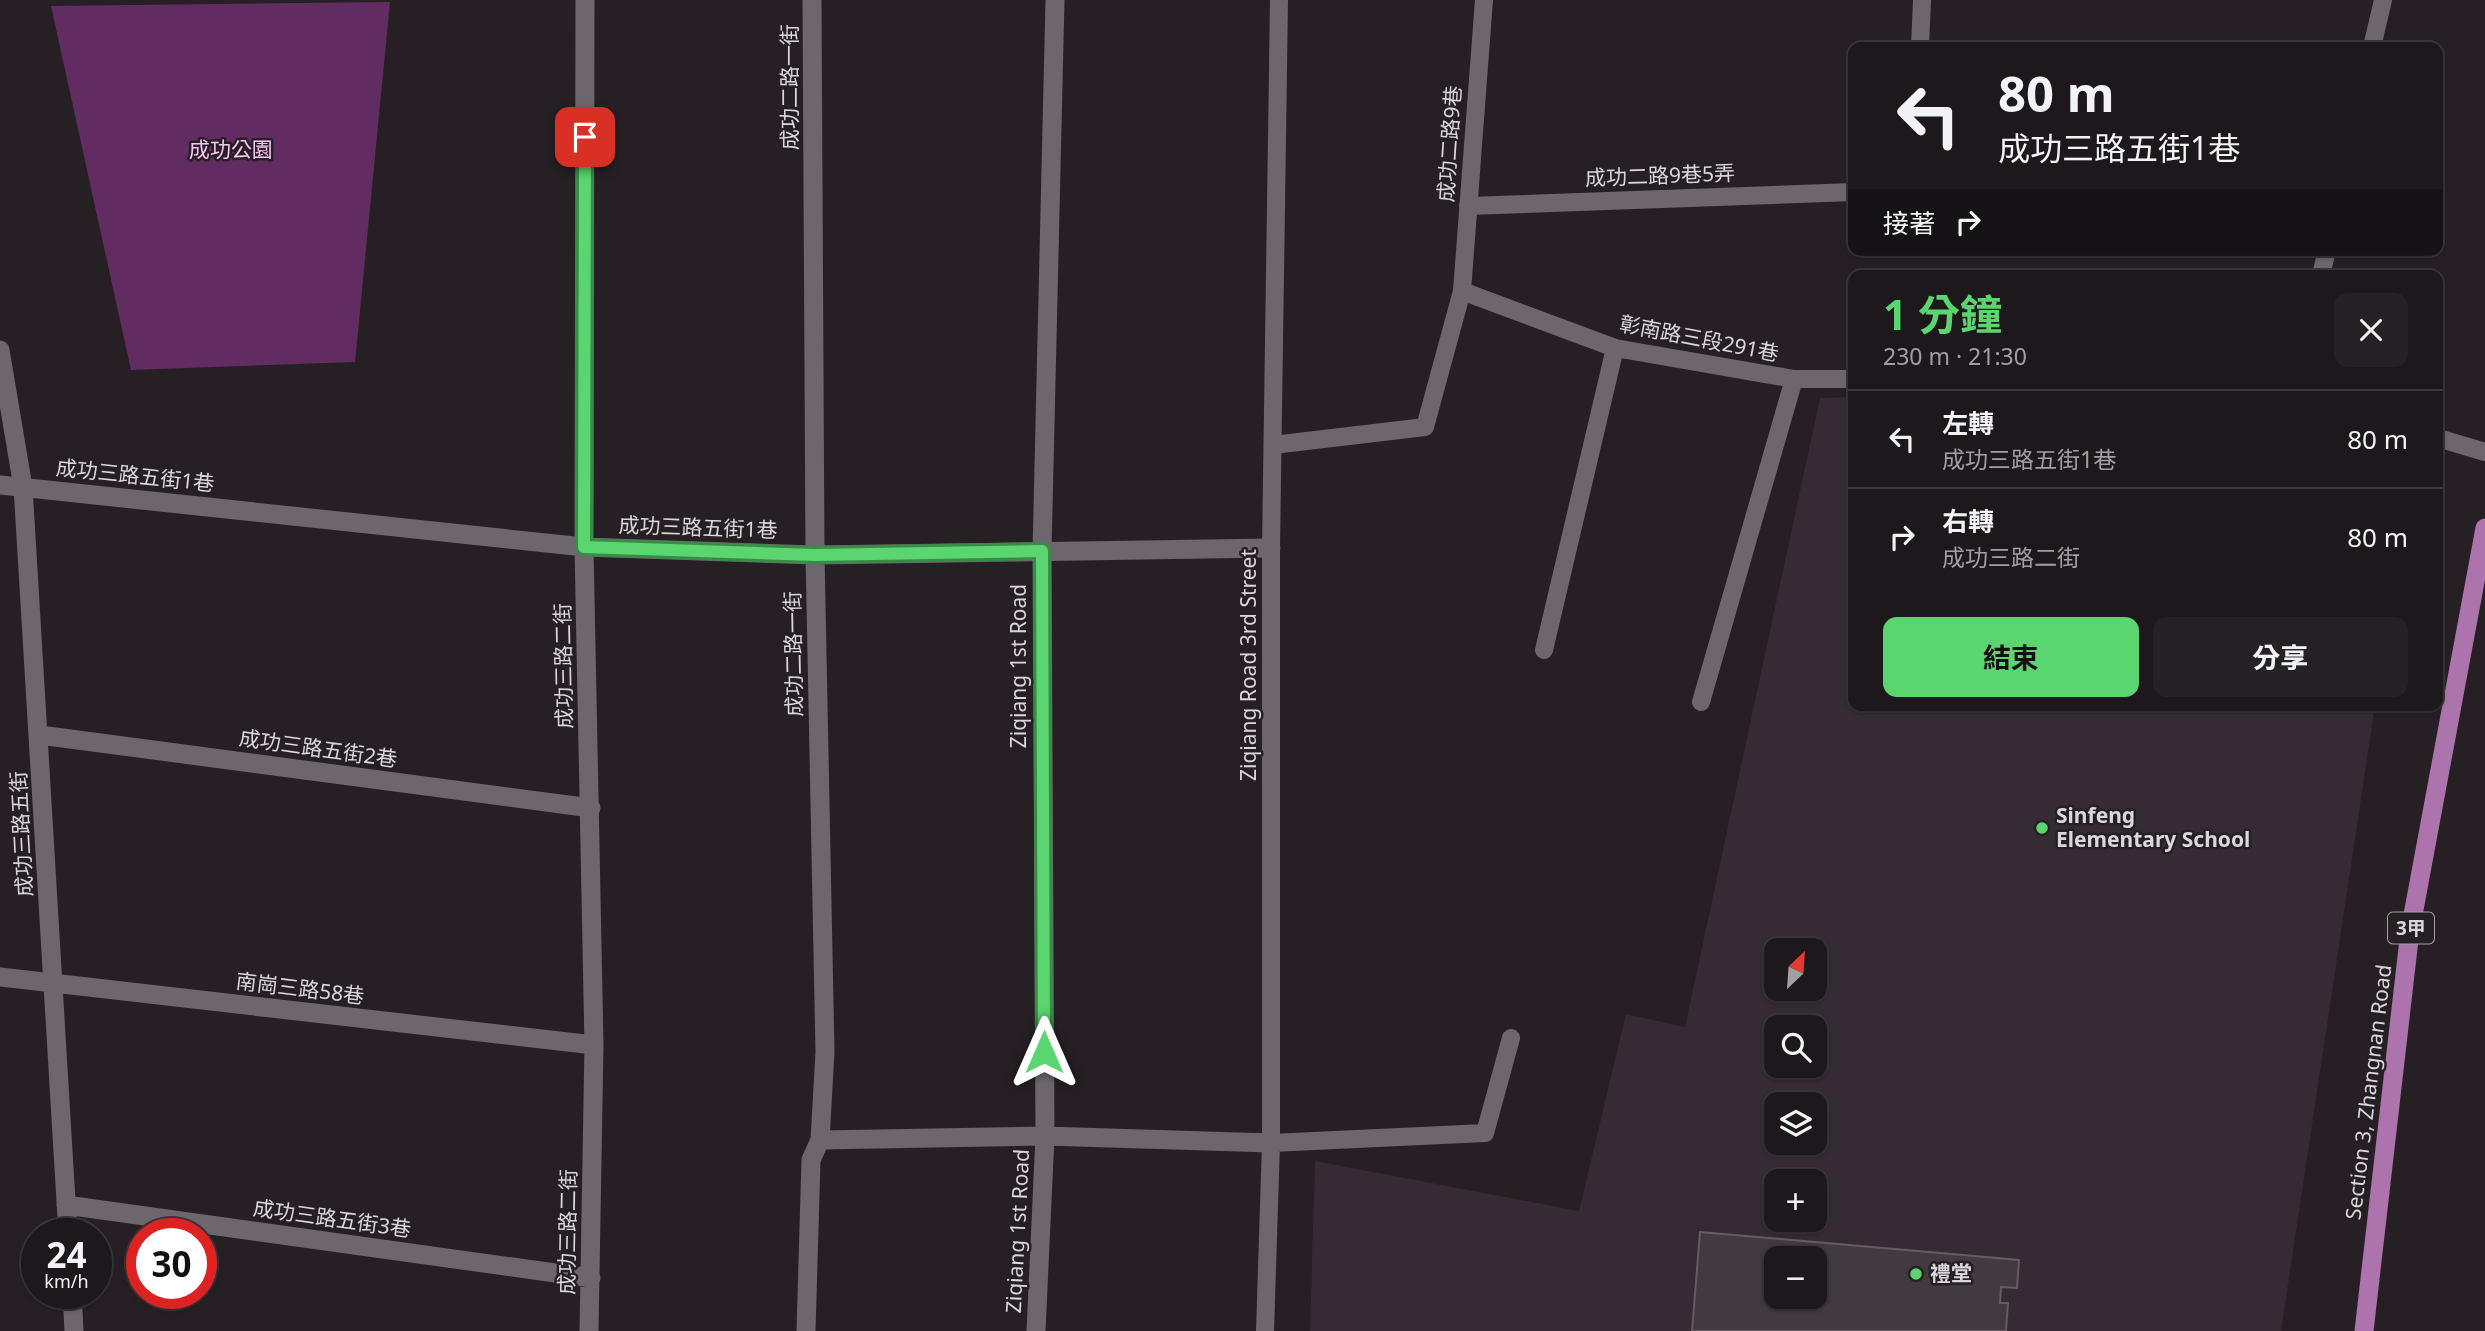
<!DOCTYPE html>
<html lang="zh-TW">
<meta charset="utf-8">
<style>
:root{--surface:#1c181c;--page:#252125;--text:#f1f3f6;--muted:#a0a0a3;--line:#3a373b;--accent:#5ad56f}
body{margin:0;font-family:"Noto Sans","Noto Sans TC",sans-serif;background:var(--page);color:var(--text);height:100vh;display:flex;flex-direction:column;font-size:26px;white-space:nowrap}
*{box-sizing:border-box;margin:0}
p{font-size:23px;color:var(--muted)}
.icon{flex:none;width:38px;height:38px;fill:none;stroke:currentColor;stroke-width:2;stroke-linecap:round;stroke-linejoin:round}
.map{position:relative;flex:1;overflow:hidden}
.sheet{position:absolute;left:1848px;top:270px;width:595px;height:441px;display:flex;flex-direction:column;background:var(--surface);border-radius:14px;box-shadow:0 2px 5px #0004,0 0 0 2px var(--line)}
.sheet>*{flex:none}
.guide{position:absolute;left:1848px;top:42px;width:595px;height:214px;border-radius:14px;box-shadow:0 2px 5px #0004,0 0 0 2px var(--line);background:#1c181c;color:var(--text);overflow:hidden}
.needle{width:46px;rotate:25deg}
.controls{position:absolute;left:1764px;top:938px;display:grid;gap:14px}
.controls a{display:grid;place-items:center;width:63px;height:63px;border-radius:14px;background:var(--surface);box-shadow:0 2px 5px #0004,0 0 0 2px var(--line);font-size:35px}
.speed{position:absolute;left:21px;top:1218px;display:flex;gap:14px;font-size:35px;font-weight:700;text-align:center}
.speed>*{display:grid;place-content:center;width:91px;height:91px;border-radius:50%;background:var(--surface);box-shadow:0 2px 5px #0004,0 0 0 2px var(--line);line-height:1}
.speed small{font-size:18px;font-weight:400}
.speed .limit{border:10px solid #d22;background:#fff;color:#111}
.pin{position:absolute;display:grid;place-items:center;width:60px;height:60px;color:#fff;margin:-30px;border-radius:14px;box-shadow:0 4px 10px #0006}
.me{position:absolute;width:77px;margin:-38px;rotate:0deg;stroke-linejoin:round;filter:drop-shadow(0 0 5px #0008)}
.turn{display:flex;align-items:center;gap:24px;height:147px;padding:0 35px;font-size:32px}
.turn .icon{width:91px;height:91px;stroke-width:2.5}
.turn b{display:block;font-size:49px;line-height:60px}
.then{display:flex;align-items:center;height:66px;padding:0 35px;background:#0003;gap:14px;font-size:26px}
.round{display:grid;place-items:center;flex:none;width:74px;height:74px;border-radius:14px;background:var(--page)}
.overview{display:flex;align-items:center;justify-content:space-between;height:119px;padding:0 35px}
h1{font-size:42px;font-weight:700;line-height:52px;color:var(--accent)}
.primary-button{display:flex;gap:14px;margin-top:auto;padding:14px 35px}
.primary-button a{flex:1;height:80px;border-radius:14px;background:var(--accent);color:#111;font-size:28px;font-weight:700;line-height:80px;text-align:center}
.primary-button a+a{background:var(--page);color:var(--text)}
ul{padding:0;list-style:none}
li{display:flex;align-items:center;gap:21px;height:98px;padding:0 35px;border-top:2px solid var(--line)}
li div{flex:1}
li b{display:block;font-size:26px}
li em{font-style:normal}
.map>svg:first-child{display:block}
.built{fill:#342b34;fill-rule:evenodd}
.green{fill:#612c62}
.building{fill:#413b40;stroke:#635d62;stroke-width:2;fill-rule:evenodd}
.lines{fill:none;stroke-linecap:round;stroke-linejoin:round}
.service{stroke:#6d676d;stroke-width:18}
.minor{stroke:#6d676d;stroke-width:19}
.primary{stroke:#ad73ad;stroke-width:19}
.route-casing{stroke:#3a8a48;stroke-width:18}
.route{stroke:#5ad56f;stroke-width:12}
.poi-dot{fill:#5ad56f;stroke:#262025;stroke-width:2.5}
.labels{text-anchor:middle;stroke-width:5;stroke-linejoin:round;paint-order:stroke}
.shield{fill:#262025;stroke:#a4a0a4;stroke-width:2}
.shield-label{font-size:19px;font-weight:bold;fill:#dad7da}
.street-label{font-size:21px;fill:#dad7da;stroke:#262025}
.park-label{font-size:21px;fill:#fac2f9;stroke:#262025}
.poi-label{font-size:21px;font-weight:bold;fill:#dad7da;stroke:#262025;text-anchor:start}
</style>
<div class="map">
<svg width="2485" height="1331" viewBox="0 0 2485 1331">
<rect width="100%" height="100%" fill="#262025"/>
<path class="built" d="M1853,397v308h522l-94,626h-971l5,-170 264,50 47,-197 59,13 135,-629zM1776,950h39v39h-39zM1776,1027h39v39h-39zM1776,1104h39v39h-39zM1776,1181h39v39h-39zM1776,1258h39v39h-39z"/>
<path class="green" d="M390,2l-35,360 -224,8 -80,-364z"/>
<path class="building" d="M1700,1232l319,28 -2,28 -16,-1 -1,16h8l-2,28h-314zM1776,1258h39v39h-39z"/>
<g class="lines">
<path class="service" d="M1920,47l2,-47
M2372,47l11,-47
M1468,206l385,-14
M2321,275l6,-25
M1462,291l153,57 179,31h59
M2438,438l47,14
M1273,445l152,-18 37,-136 22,-291
M1544,650l71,-302
M1701,702l93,-323
M1271,1143l214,-10 26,-95
M1265,1331l6,-188v-595l8,-548"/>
<path class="minor" d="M585,0l-1,547 10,498 -5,286
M0,350l23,137 45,747
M0,485l584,62 231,8 456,-7
M40,735l551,73
M0,977l594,68
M820,1140l225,-4 226,7
M66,1205l525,73
M72,1293l2,38
M806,1331l5,-171 9,-20 5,-88 -10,-497 -3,-555
M1036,1331l9,-195 -3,-585 13,-551"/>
<path class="primary" d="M2364,1331l46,-400 75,-403"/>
</g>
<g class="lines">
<g class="route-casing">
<path id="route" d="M585,137l-1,410 231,8 227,-4 2,501"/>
</g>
<use href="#route" class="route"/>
</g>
<g class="poi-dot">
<circle cx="2042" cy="828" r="7"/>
<circle cx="1916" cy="1274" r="7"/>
</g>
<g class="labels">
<rect class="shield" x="2388" y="912.5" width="46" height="31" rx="5"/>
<g class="shield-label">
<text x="2411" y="935">3甲</text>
</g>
<g class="street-label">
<text transform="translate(790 87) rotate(-90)" y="7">成功二路一街</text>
<text transform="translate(1450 144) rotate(-86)" y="7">成功二路9巷</text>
<text transform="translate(1660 176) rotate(-2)" y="7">成功二路9巷5弄</text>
<text transform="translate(1699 339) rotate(11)" y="7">彰南路三段291巷</text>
<text transform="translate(135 476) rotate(6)" y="7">成功三路五街1巷</text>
<text transform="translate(698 528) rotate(2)" y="7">成功三路五街1巷</text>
<text transform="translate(794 654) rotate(-91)" y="7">成功二路一街</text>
<text transform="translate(1249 665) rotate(-90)" y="7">Ziqiang Road 3rd Street</text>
<text transform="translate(564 666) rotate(-91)" y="7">成功三路二街</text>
<text transform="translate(1019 666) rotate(-90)" y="7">Ziqiang 1st Road</text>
<text transform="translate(318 749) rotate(8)" y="7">成功三路五街2巷</text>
<text transform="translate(22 834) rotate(-93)" y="7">成功三路五街</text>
<text transform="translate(300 989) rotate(7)" y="7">南崗三路58巷</text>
<text transform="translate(2369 1092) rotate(-83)" y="7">Section 3, Zhangnan Road</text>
<text transform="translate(332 1219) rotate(8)" y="7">成功三路五街3巷</text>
<text transform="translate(1018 1231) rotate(-87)" y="7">Ziqiang 1st Road</text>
<text transform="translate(568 1232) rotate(-89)" y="7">成功三路二街</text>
</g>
<g class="park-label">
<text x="231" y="157">成功公園</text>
</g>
<g class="poi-label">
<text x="2056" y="823">Sinfeng<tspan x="2056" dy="24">Elementary School</tspan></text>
<text x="1930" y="1281">禮堂</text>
</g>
</g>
</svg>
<div class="controls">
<a><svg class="needle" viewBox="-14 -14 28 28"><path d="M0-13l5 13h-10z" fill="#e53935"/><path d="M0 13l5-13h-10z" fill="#a0a0a3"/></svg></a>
<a><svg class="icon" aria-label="search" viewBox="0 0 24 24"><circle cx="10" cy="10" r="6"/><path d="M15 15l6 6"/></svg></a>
<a><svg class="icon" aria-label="layers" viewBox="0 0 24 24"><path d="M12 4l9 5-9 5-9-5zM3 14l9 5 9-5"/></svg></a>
<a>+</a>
<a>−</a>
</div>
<div class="speed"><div>24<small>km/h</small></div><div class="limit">30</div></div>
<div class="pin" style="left:585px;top:137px;background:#d93025"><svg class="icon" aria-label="arrive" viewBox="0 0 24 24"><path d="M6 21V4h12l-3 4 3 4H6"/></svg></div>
<svg class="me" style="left:1044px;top:1052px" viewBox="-20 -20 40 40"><path d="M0-17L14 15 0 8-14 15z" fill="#5ad56f" stroke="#fff" stroke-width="4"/></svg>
<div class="guide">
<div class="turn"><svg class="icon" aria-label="left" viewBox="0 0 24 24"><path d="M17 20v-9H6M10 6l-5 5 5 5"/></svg><div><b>80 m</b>成功三路五街1巷</div></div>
<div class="then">接著<svg class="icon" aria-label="right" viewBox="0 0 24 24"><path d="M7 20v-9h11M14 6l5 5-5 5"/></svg></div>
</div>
<section class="sheet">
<div class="overview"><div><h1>1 分鐘</h1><p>230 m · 21:30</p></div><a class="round"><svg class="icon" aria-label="close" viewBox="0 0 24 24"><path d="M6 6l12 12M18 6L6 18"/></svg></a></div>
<ul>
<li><svg class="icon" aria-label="left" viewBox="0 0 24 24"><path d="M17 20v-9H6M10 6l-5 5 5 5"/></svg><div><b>左轉</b><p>成功三路五街1巷</p></div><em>80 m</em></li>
<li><svg class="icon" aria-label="right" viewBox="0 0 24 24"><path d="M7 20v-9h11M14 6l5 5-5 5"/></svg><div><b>右轉</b><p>成功三路二街</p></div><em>80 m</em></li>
</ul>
<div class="primary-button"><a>結束</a><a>分享</a></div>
</section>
</div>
